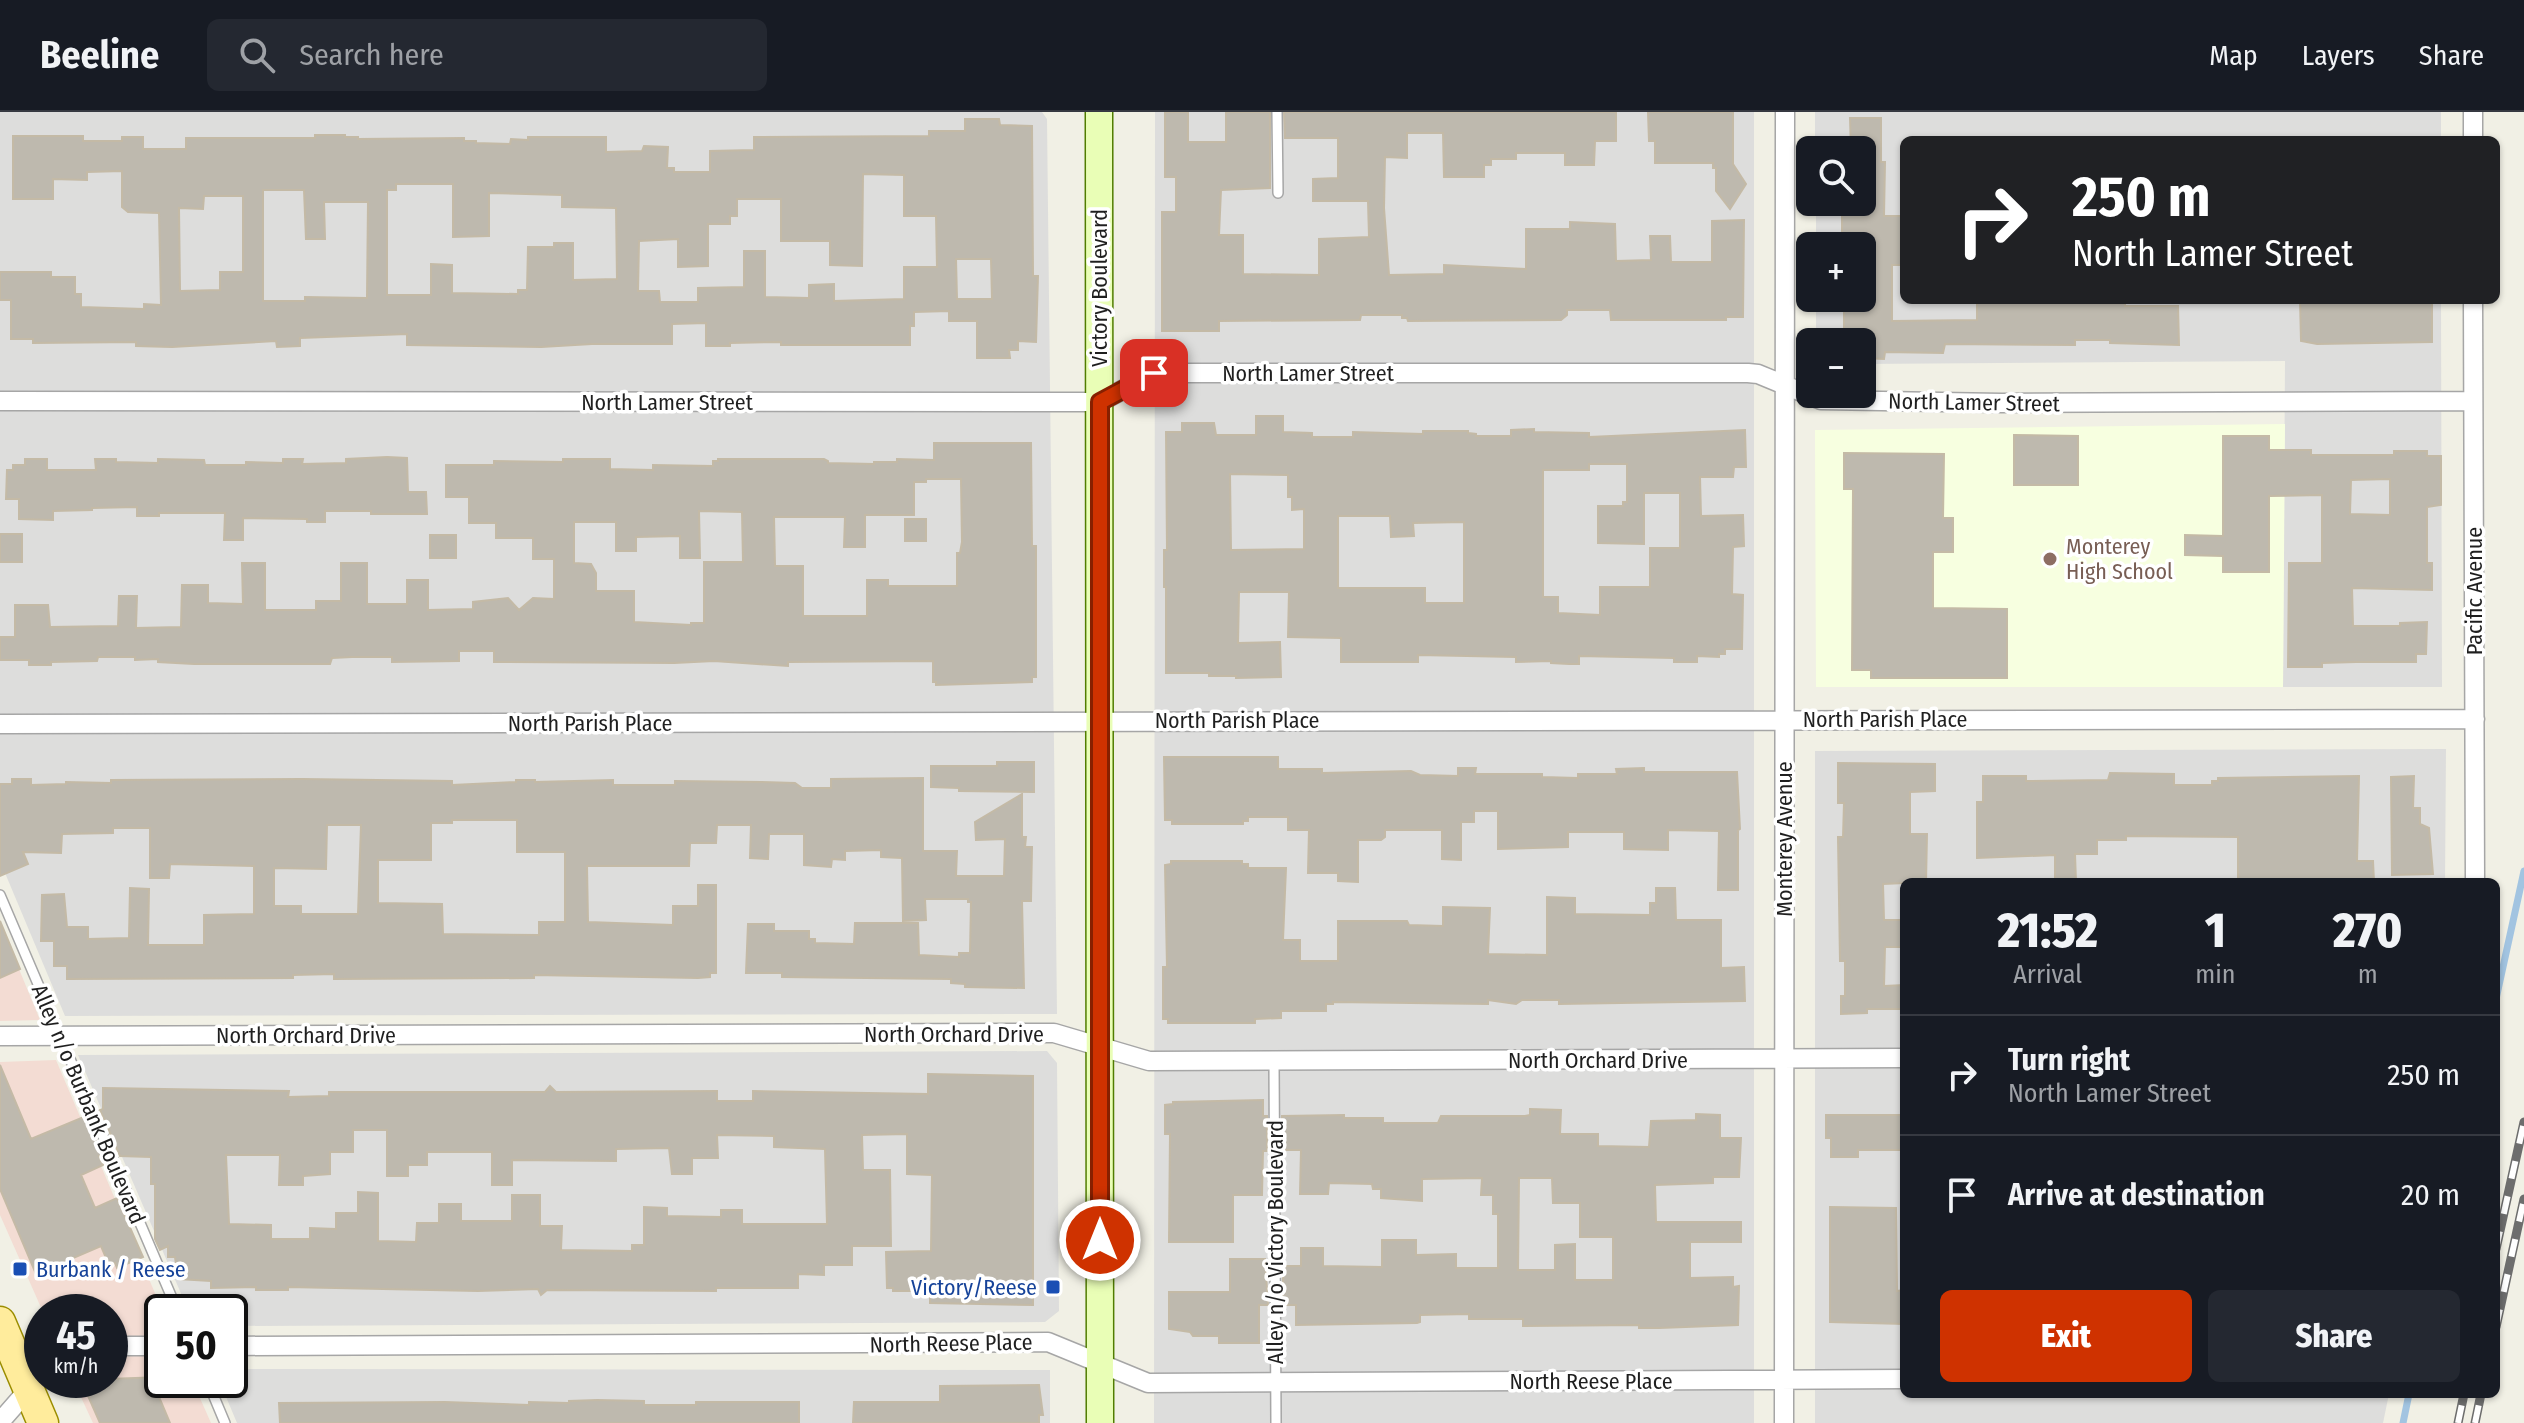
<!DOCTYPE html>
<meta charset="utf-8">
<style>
:root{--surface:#171b24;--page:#242831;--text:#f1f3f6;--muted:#9ea1a6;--line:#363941;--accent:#cf3200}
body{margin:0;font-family:"Fira Sans Condensed",sans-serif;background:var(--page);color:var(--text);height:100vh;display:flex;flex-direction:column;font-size:30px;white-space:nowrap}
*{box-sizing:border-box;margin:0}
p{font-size:26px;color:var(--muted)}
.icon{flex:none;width:44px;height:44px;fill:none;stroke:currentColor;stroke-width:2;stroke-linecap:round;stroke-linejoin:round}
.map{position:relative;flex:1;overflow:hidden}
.sheet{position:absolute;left:1900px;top:766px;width:600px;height:520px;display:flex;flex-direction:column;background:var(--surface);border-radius:12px;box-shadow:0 2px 6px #0004}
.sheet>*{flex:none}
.top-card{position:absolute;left:1900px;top:24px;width:600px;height:168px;border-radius:12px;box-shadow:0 2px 6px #0004;background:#202124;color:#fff;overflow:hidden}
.tools{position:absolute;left:1796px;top:24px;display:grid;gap:16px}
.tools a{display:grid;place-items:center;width:80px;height:80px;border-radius:12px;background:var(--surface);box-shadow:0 2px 6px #0004;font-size:40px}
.speed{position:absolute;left:24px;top:1182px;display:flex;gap:16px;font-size:40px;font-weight:700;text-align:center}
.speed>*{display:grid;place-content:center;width:104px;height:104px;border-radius:50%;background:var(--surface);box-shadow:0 2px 6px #0004;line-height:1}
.speed small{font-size:20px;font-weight:400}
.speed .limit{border:4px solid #111;border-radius:12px;background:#fff;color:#111}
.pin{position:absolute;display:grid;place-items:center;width:68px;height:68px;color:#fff;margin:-34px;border-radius:16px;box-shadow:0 4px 12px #0006}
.me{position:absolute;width:88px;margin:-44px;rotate:0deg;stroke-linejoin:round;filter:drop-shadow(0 0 6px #0008)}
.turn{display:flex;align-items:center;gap:28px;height:168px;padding:0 40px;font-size:36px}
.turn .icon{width:104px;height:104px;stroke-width:2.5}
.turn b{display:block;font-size:56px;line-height:68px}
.eta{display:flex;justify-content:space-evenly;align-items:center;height:136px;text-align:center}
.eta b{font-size:48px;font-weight:800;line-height:56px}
.cta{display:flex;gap:16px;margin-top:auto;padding:16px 40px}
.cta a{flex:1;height:92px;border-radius:12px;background:var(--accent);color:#fff;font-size:32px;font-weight:800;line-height:92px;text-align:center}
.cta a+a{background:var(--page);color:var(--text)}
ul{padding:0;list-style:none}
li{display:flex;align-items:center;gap:24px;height:120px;padding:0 40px;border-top:2px solid var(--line)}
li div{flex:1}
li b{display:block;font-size:30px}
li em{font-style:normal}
header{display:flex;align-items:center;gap:48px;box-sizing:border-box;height:112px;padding:0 40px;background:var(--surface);border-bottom:2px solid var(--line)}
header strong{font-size:38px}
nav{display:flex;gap:44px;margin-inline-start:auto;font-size:28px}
.search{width:560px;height:72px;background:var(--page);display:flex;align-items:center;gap:20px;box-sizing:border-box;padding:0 28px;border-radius:12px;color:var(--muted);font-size:30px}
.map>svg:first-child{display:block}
.residential{fill:#dddddc}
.commercial{fill:#f3dcd3}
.education{fill:#f7ffe0}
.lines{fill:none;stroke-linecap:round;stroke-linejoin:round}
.stream{stroke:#a2c4e1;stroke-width:7}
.building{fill:#beb9ae;stroke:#c4baa6;stroke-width:2;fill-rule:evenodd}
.service-casing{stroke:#a6a6a6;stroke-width:12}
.minor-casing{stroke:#a6a6a6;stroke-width:21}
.secondary-casing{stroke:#517d00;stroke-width:29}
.primary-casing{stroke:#9b8d00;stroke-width:33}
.service{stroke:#fff;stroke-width:9}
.minor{stroke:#fff;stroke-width:18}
.secondary{stroke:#e9feb6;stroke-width:26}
.primary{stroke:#ffec9c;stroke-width:30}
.rail-casing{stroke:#6d6d6d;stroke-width:9}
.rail{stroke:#fff;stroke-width:6;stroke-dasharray:18;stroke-linecap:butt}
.route-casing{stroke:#872000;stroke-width:20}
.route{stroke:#cf3200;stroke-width:14}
.education-dot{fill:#8d6e63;stroke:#fff;stroke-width:3}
.transit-dot{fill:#1a4fb4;stroke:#fff;stroke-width:3}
.labels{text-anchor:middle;stroke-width:7;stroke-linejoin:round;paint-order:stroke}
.street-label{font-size:22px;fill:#1f1f1f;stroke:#fff}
.education-label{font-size:22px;fill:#785e54;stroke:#fff;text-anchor:start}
.transit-label{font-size:22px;fill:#164399;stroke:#fff;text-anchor:start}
</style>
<header>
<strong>Beeline</strong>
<div class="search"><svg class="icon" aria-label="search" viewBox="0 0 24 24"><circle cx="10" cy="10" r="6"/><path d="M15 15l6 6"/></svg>Search here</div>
<nav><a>Map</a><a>Layers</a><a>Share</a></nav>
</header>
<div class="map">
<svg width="2524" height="1311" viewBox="0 0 2524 1311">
<rect width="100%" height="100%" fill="#f1f0e5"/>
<path class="residential" d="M0,0h1042l5,7 10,895 -992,2 -65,-155z
M1155,0h599v1311h-600z
M1815,0h626v28h-537v160h537l1,387h-159l2,-326 -423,3v-22h-46v-44h46v-52h-46v-44h46v-52h-47z
M2446,637l-1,133h-541v512h485l-6,29h-568v-672z
M1047,939l10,12 2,248 -14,11 -815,4v-14h-41l-111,-257z
M230,1257l820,1v53h-813l-18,-43h11z"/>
<path class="commercial" d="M0,811l40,97 -40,1z
M56,948l107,252 -1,68h30l19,43h-118l-20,-43h37v-68h-67l-43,-97v-153z"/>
<path class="education" d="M2285,312l-2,263h-467l-1,-257z"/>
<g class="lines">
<path class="stream" d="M2496,887l28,-128
M2403,1311l6,-29"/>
</g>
<path class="building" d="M1165,0h23v30h38v-30h44v76l-49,2 -2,45h24v39l76,1v-36l50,-2 -1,-36h-55v-22l25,-1v-40h-53l-1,-26h332v29h-21l-1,24h-29v-12h-49v6h-25v6h-7v12h-40l-1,-44h-36v25l-22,-1 -1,51 5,67 55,-1v-9l82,4v-40h44v-7l45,2 1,37 35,-1 -1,-24h20l1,26h41v-41l32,-1 -1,97h-17v3h-115l-1,-10h-43v5l-6,5 -153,1 -1,-3h-5v-3h-41l-1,5 -141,1v10h-57v-119h14v-35h-11z
M1648,0h85v52l13,20 -16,25 -14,-18v-23h-3v-5h-58v-22h-6z
M1850,6h31v44h4l-1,54h17v27h3v22h-12v56l85,-1v-20h148v6h53l1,39 -69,-2v-3h-35v5l-130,-1 -2,9 -58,-1 -1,7 -22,-1v-16h-17l-1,-6v-38h18v-52l-20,-2v-42h20v-52h-11z
M965,7h34l1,6 32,1 1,150h5l-2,66 -18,-1v9h-9l1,8h-33v-37h-28v-10l-35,1v14h-4v19h-129v-3l-51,1v3h-24v-23l-34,1v20h-80l-51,3 -134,-2v-11l-107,4v8l-23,1 -1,-6 -104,6 -36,-1v-4l-103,1v-4h-22v-39h-11v-28h51v5h24v17h6v13l63,2v-5l17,1 -2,-92 -31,-1 -6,-5v-36l-35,1v8l-34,-1v20h-40v-63h70v5h39v-4h21v12h43v-11h129v-3h30v2h13v2l106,-1v3h12v2l34,1 1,-5 17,1v-3h78v15l36,-1 2,-5 24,1 -1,21h7v4h36v-21l44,-1v-13l175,-1v-5h36zM863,62l41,1v41h32l1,51h-33v32l-70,2v-17l-25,1v13l-44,-1v-46h-21v36l-46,1v14h-38l-1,-11h-21l1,-50 39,-2v28l30,-1v-42h22v-8h7v-17h44v42h49v24l32,1zM396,72h57v53l36,-1v-43l73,2v12l54,1 1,71 -44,1v-37h-19v4h-26l-1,43h-9v4l-66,-1v-28l-21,-1v31h-44v-105h9zM263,78h41l2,49h19l-1,-37h44l-1,96 -62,-1v4h-42zM204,84h39v76h-23v18l-40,1 -1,-83 24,1zM956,147h35l1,40h-35z
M2300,188h132v42l-115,2 -16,-3z
M1256,304h27v16l29,1v4h41v-5l70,2v-3h45v2l8,1v2h35v-6l23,-1v3l55,1v4l156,-7 1,37h-12l-1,10h-33l1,39 42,-1 1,31 -11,1 -1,47 11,1 -1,54h-17v5h-6v3l-22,-1v6h-23v-4l-95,-2v8h-10l-18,-1v-2l-35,1v-5l-98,-2v7h-77v-24l-53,-1 1,-45h-50l-1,51 42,-1 1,35 -45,1v-2h-27v-3h-43v-86h-2v-37h3l-1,-118h16v-9h32l2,12h40zM1589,352h38v38h-4v4h-25v37l46,1v-51h36v55h-30v39h-50v28l-42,-2v-16h-15v-127h46zM1230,362l58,1v22h4v13l12,-1v40l-73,1zM1338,404h52l1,21 23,-1 -1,-13 51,-1v81h-39v-15h-87z
M2014,323l64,1v49h-64z
M2223,324h46v14h42v5h83v-4h33v5h14v49l-14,2v56h5v27l-80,-2 1,38h47v-3l27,-1 -1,32h-10v8h-60l-34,1v4h-34l1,-104h33v-68l-53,1v76h-46v-16l-38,-1v-20l38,1zM2390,367v36l-40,-1 1,-34z
M934,331h97l1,103h4v131h-4v5l-96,3v-3h-3v-21l-145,1v4l-74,-5 -40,2 -180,-1v-11h-35v10l-67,1v-5h-40l-20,1 -2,6h-136l-36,-2v-3l-23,1v-3h-37l-1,4 -46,1v3h-22v-5h-29v-23h15v-32h33l2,22 68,-1 1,-30h18l-1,32 45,-1 1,-42h26v18l35,1 -1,-41h23v47h51v-9h25v-38h26v41h40v-24h21v30l45,-1v-7l35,-4 11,12 14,-12 21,1v-40h-21v-21h-37v-15h-27v-26h-23v-32h48v-4l69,1v-3h47v10l43,1v-5l60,1v-5h5v-2h106l4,2v2l46,1v-2h23v-3l37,1zM926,367h35l1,63 -2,11h-3v33h-69v-6h-21v36h-64v-50h-28l-1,-49h71l-1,30h21v-32h49v-33h12zM699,399l43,1 1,50h-39v61h-13v2l-57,-3v-31h-38v-18l-5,-9 -17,-1v-41h42v29h20v-14l44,-1v22h20z
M1844,341l100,1 -1,64h10v34h-20v56l74,1v69h-136v-8h-19l1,-181h-9z
M387,345l20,1 1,34h18l1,22h-56v-3h-46v11h-18v-3l-64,-1v22h-19l1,-27h-66v3h-22v-9l-45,1v2l-39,1v9l-34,-1v-20h-13l1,-29h6v-5h12v-6h22v11h49l-1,-11h21v3l42,1v-4l46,1 1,5h41v-3l37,1v-4h20l-1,5 44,-1v-4z
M905,407h21v22h-21z
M0,422h22v28h-22z
M430,423h26v23h-26z
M1164,645h114v12h44v4l89,-2 9,4 38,1v-8h18l-1,6h67v3l36,1v-4h39l-1,-5 28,-1v4h93l3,57 -2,1v60h-20l1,-59 -51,-1v20l-44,-1v-17h-56v15l-70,2v-38h-24v11h-13v38l-19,-1v-29h-57v7l-4,3h-23v42l-20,-1v-8h-30l1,-43h-21v-13h-40v4h-5v3h-71v-4h-7z
M997,650h37v30l-75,-1v-3l-28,-1v-21h66z
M1838,651l97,1v27l-25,1v42h17l-1,48 -43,2 1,36h20v27h-19l-1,39 20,-1v24h-37v4l-26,1v-18h4v-35h-5l-2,-124h5l1,-34h-6z
M2110,661l64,1v11h38v-4h6v-3l141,-2 -2,85h16l1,21h-136v-45l-112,-1v4h-29v14h-22l1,28h-21v-27l-78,3v-56h6v-26h43v5l82,-1z
M2414,664l-1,32h7v16l9,4 4,46 -41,1 -1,-98z
M923,666v73h34l-1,25h48l1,-37 -29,1 -1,-18 47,-28v43h4l-1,10h7l-1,54h-9l2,87 -59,-1v-3l-14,-1v-4l-169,-2v-4h-36l2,-49h26v7h35v8h6v4l39,1 1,-21h63l1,32 40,2v-4h11l1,-51h-3v-3h-43l1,21 -23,1 -1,-63 -21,-1v-7l-36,1v9l-13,-1 -1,8 -27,-2v-31h-35l-1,25 -18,-1 1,-33h-34l-1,18h-26l-1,23h-102l1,56 85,3v-19h25v-21h18v88h-6v4l-12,1 -164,-3v3l-200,1v-5l-41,1v3l-226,1v-13h-13v-25h-13l1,-46 22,-1 3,33h21v12l41,-1 1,-50 19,1 -1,56h56v-30l50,-1v-48l-84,-2 -1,14h-19v-50h-37v5l-51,1 -1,19 -38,-1 5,12 -28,12v-92h12v-5h19v6l35,-1v-2l45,1v-3l191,-1 150,2v4l64,-3v-2h19v2l78,-2v5h62v-4l86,1 34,1 7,5h29v-9zM452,708h65v32h48v70h-26v13l-96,-1 -1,-30 -64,-1v-43h53v-37h21zM327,713h34l-3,89h-57v-8h-27v-38l52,1z
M1171,749h71v3h6v4h38l-3,72h17v21h38v-40h69l2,4 34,1v-19l47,1 -2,46 59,1v-58l28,1v16l75,1v-12h6v-15h19l1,32h45v48l23,-1 1,34 -186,3v-4h-37l-6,4 -28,-4v4l-155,-2v2h-7v7h-45v7l-26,1v4h-87v-4h-5v-52h4l-2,-102 6,-1z
M0,809l20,48 -20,9z
M0,953l31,74 55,-23 17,40h-4l4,9 -22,10 14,33 22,-10 26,59 -26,11 -2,-5 -6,2 -8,-19 -65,28 -36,-85z
M928,962l105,2v229l-103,-2v-12h-37v-3h-6l-1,-36 45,-1 1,-76 -25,-1v-40l-45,1 1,35h27l1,76h-39v19h-28v10l-26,-1v14h-82v3l-169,-1 -6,5 -3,-6 -60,2 -190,-4v3h-32v-3l-45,1v-7l-33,-2 -3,-22h-7v-11l-8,4 -5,-11v-55h-4v-27l-31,-1 -20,-46 3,-1v-21l186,3 -1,6 41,-1v-4h216l5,-6 6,6 161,-1v10h36v-10l175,3zM353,1018h34v46h21v-11h19v-13h65v33h20v-25l104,1v-12l53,-1 3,26h20v-16h26l-1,-23 57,1v11l51,2 2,75h-85v-14h-21v7l-54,-1v-8l-23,-1v38h-12v6l-71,-1 1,-24h-22v-31h-28v26h-51v-17h-22v19h-22l-1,19 -38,-1v-48l-20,-1v21h-22v16l-26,-1v11h-39v-14l-42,-1 -3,-69h54l-1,30h24v-9l27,-2v-22h23z
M1263,988v16h4v35h-4l-1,44h-29v47h-64l1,-108h-5v-29l8,-1v-2z
M1530,997l31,1 -1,24h38v12l51,1 2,-26 45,-1v-6l24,1v23h21l-2,39h-26v6l-58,2 1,37h85v20h-51v36l43,-1v10l6,-1 -1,39 -79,3h-20v-3l-116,1v-7h-54v-5l-49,1v7l-3,1 -121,2v-20h-13v-39h18v-18h22v18l59,1v-27h34v15l40,-1v14h42v-54h-5v-19h-12l1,-17 -60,1v22l-41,-3v-9h-8l-1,-5 -43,-1 -1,11h-28l1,-44h-19v-34l62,-1v3h39v5h55l3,-7h84l5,-1zM1519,1066h33l1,25h27v34h33v43h-38v-36l-20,1v25h-37z
M1826,1003h78v35h-46v7h-27v-19h-5z
M1830,1095l66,1 1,83 7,-1v34l-74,-2z
M1230,1147h35l3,46h-9v38h-40v-7h-26l-3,-4 -21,-3v-37h61z
M162,1265v3h38l6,17h-47l11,26h-70l-19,-43z
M1039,1273l4,30h-4v8h-186l1,-21h86v-16z
M597,1288l47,1v4h52v-3h103v21h-519l-1,-20 166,-1 84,3v-3l40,1v-2z"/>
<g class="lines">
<g class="service-casing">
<path id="service" d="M1277,0l1,81
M0,783l178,417
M1274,950l2,361
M207,1268l18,43"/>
</g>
<g class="minor-casing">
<path id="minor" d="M2473,0v28
M2473,188l2,582
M0,289l1100,1 54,-29h594l10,1 63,26 181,3 471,-2
M0,612l2475,-5
M0,924l1054,-3 95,28 755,-3
M110,1234h52
M230,1234l818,-4 100,41 756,-4
M0,1310l42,-48
M1784,1311l1,-1311"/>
</g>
<g class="secondary-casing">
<path id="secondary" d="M1099,0l1,1311"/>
</g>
<g class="primary-casing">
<path id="primary" d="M0,1210l43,101"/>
</g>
<use href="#service" class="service"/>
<use href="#minor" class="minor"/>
<use href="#secondary" class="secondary"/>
<use href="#primary" class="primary"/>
<g class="rail-casing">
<path id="rail" d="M2496,1137l28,-127
M2496,1215l28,-128
M2458,1311l6,-29
M2475,1311l6,-29"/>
</g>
<use href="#rail" class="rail"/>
</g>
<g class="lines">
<g class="route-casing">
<path id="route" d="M1100,1128v-838l54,-29"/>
</g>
<use href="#route" class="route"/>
</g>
<circle class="education-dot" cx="2050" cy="447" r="8"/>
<g class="transit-dot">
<rect x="12" y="1149" width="16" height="16" rx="4"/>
<rect x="1045" y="1167" width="16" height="16" rx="4"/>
</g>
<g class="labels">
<g class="street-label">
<text transform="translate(1099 176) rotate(-90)" y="8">Victory Boulevard</text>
<text x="1308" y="269">North Lamer Street</text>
<text x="667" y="298">North Lamer Street</text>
<text transform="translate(1974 290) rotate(1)" y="8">North Lamer Street</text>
<text transform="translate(2474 479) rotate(-90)" y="8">Pacific Avenue</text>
<text x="1885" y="615">North Parish Place</text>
<text x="1237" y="616">North Parish Place</text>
<text x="590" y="619">North Parish Place</text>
<text transform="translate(1784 727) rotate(-90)" y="8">Monterey Avenue</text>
<text x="954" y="930">North Orchard Drive</text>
<text x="306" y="931">North Orchard Drive</text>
<text x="1598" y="956">North Orchard Drive</text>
<text transform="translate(89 992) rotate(67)" y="8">Alley n/o Burbank Boulevard</text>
<text transform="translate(1275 1130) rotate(-90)" y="8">Alley n/o Victory Boulevard</text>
<text transform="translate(951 1231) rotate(-1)" y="8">North Reese Place</text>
<text x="1591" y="1277">North Reese Place</text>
</g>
<g class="education-label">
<text x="2066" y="442">Monterey<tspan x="2066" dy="25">High School</tspan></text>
</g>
<g class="transit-label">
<text x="36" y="1165">Burbank / Reese</text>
<text x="1037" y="1183" text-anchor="end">Victory/Reese</text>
</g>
</g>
</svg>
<div class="tools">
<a><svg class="icon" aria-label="search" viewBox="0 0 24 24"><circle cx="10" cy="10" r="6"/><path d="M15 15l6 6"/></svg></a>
<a>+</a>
<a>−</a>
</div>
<div class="speed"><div>45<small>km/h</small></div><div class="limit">50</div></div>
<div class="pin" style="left:1154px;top:261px;background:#d93025"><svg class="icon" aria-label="arrive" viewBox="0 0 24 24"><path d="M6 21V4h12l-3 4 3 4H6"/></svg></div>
<svg class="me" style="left:1100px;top:1128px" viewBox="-20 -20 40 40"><circle r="17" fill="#cf3200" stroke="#fff" stroke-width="3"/><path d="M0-11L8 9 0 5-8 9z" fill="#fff"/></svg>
<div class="top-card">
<div class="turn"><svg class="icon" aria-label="right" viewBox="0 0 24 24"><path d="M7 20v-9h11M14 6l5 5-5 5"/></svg><div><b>250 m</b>North Lamer Street</div></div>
</div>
<section class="sheet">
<div class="eta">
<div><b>21:52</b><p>Arrival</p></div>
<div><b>1</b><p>min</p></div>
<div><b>270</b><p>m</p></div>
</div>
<ul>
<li><svg class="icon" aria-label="right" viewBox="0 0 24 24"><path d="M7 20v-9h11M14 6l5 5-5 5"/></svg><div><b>Turn right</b><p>North Lamer Street</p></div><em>250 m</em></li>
<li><svg class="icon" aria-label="arrive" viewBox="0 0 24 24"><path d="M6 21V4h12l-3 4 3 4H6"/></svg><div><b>Arrive at destination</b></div><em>20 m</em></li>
</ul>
<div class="cta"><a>Exit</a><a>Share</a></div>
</section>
</div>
